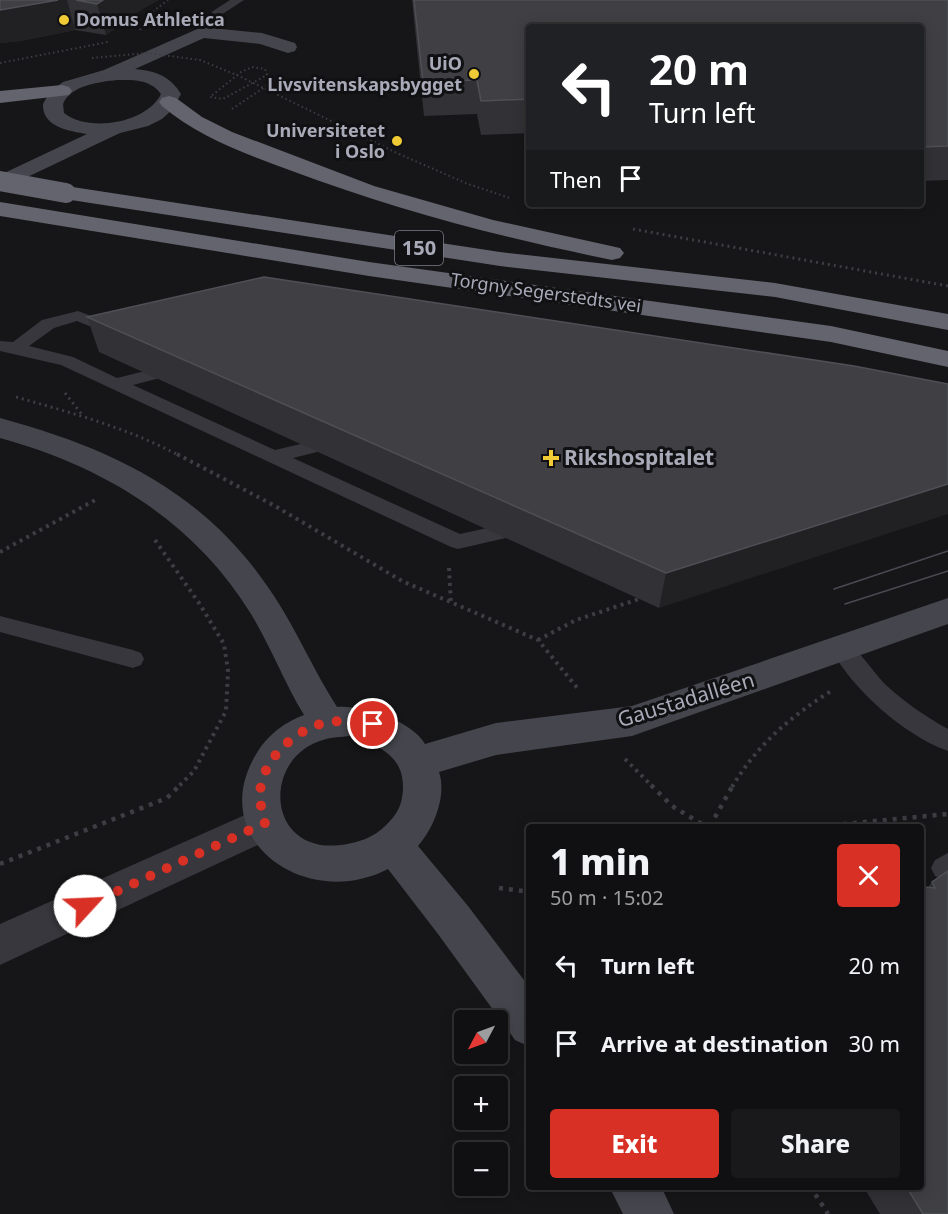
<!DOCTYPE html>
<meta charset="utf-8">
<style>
:root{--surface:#101012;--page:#19191b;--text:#f1f3f6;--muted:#9c9d9f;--line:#303032;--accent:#d93025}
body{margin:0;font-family:"Noto Sans",sans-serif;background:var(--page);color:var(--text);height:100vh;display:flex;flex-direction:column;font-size:22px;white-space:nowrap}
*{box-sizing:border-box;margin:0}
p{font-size:20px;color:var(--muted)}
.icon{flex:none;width:33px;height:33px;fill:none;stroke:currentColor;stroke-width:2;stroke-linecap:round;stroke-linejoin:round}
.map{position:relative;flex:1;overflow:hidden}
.drawer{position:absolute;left:526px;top:824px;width:398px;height:366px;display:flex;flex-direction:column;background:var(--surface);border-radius:6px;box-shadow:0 3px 15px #0003,0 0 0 2px var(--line)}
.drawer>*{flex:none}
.banner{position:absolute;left:526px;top:24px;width:398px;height:183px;border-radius:6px;box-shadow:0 3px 15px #0003,0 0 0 2px var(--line);background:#202124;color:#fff;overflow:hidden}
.needle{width:39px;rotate:229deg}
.buttons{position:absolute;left:454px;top:1010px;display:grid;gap:12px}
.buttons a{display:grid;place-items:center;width:54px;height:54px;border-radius:6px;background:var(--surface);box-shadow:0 3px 15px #0003,0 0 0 2px var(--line);font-size:30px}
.pin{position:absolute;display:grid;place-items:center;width:51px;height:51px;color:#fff;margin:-26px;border:3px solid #fff;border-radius:50%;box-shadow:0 2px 6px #0007}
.me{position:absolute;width:66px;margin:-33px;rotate:65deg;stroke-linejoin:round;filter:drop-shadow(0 0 4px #0008)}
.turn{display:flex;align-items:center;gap:21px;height:126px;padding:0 24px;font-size:27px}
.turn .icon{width:78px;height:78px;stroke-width:2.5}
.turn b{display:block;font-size:42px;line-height:51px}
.then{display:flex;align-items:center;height:57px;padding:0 24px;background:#0003;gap:12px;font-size:22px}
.round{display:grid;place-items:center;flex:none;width:63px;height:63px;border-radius:6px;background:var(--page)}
.overview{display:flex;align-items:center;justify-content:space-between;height:102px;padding:0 24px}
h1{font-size:36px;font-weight:800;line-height:45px}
.button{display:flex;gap:12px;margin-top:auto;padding:12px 24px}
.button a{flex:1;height:69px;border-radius:6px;background:var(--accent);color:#fff;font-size:24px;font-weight:800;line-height:69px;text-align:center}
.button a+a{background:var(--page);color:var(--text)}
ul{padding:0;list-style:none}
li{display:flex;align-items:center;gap:18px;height:78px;padding:0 24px}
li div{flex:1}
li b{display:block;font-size:22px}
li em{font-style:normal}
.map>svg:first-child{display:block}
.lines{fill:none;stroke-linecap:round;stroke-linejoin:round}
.path-far3{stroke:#3d3e44;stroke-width:2;stroke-dasharray:1.5 3;stroke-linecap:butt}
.path-far2{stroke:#3d3e44;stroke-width:3;stroke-dasharray:2 4;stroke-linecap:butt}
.path-far1{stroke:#3d3e44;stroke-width:4;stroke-dasharray:3 4.5;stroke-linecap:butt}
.path{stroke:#3d3e44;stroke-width:4.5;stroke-dasharray:4 6;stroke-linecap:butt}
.lane{fill:#37373d;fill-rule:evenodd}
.street{fill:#37373d;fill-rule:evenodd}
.secondary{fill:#45464d;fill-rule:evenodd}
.highway{fill:#63646e;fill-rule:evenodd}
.tram{stroke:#4a4b52;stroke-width:1.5}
.path-bridge{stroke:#3d3e44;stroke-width:2;stroke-dasharray:1.5 3;stroke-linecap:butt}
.highway-bridge{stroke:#63646e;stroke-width:20}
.wall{fill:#323236}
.shaded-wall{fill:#212124}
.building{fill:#3f3f44;stroke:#4f5056;stroke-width:1.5}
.route{stroke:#d93025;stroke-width:10;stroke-dasharray:0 18}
.poi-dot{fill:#f0cb35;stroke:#111113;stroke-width:2}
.labels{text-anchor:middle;stroke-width:6;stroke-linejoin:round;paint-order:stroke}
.far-poi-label{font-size:18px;font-weight:bold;fill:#a8aab8;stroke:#111113;text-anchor:end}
.far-street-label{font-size:18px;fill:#a8aab8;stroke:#111113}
.shield{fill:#111113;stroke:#7b7c86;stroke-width:1.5}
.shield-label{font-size:20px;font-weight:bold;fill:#a8aab8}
.poi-label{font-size:21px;font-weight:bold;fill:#a8aab8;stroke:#111113;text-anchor:start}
.street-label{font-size:21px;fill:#a8aab8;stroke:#111113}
</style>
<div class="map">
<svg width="948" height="1214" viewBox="0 0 948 1214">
<rect width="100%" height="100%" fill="#161618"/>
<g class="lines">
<path class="path-far3" d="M140,30l12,-18 16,-12
M0,63l108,-21
M252,67l13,2 2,6 -44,24 -13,-2 31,-25z
M232,109l51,-34
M399,154l69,30 42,14"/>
<path class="path-far2" d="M633,229l315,57
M65,393l18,23
M16,397c56,16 112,31 164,59"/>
<path class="path-far1" d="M177,454l98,52 127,75 136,59 41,50
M155,540l44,63 25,41 4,27 -2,40 -32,60 -16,16
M0,552l97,-53
M449,568l2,36
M538,640l38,-20 66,-22
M625,759l28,28
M732,787c25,-42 58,-70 99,-96"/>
<path class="path" d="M651,785l21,21 33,20
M710,826l23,-41
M823,826l125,-12
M0,864l167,-66 13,-13
M499,888l31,4
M810,1186l18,28"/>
<path class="lane" d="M230,0h14l-23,15 -15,19h-8l-2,-2 17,-21z
M78,311l42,16 2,4 -8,5 -37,-15 -23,7 -25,18 44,11 44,21 60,-15 6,1 3,4 -3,4 -50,13 142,65 60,-14 6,2 3,4 -3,4 -48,12 167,76 63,-14 7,2 3,5 -3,5 -7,2 -65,15 -7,-2 -390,-182 -61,-14v-10l13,1 29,-22z
M0,616l133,34 8,3 3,6 -3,6 -8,3 -133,-36z
M842,640c15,5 32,34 45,46 19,17 39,31 61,43v22c-43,-15 -96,-62 -117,-102l3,-6z
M948,853v25l-4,2 -9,-4 -4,-8 4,-8z"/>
<path class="street" d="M265,806l14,5 5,12 -5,12 -279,130v-41z"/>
<path class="secondary" d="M202,27l60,6 33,10 2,4 -2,4 -7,2 -28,-9 -56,-6 -69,31c21,2 35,7 46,25l-9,16 -10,9 -14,7 -28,7 -120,57v-15l87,-41c-18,-3 -45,-7 -44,-30l6,-11 14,-11 41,-12zM117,80c17,0 33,-1 44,14 -14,29 -72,39 -97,19l-1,-9c8,-19 36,-22 54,-24z
M0,418c114,31 207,75 274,178 23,35 40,75 63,111 26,-2 75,14 88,37l71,-21 136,-17 316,-108v26l-316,112 -136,19 -57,17c8,23 -5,56 -21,74l50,60 62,82v59l-15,-7 -77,-106 -50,-65c-82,43 -186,-30 -130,-118 11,-17 27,-29 46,-36 -20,-33 -33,-68 -53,-101 -57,-93 -148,-148 -251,-176zM350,736c28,9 54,19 53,53 -1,14 -4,23 -14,33 -14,15 -27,20 -48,23 -76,9 -79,-88 -18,-105 8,-3 18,-3 27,-4z
M609,1186h52l13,28h-51z"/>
<path class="highway" d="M62,85l7,2 3,4 -3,4 -69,8v-12z
M169,96l7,2 26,19 30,15 142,54 119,34 127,28 4,5 -4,5 -8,2c-109,-22 -216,-50 -320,-89 -46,-17 -92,-33 -130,-65l-3,-4 3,-4z
M66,186l434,66 275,31 173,31v16l-173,-33 -275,-31 -442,-68 -3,-5 3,-5z
M0,202l369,60 462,64 117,25v16l-117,-25 -462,-66 -369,-60z"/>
<path class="tram" d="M834,589l114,-38
M845,604l103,-33"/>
<path class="path-bridge" d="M92,58l55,-5 53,7 39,16 160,78"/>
<path class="highway-bridge" d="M0,181l66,12"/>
</g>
<path class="wall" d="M0,0h159l-17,9 -36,26 -31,-5 -55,11 -20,2z
M412,0h536v180l-27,1v-154h-391v106l-49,2 -4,-21 -53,2z
M87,317l767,49 -195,242 -560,-256z
M948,871v343h-68l-17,-28h58l7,-299 4,-5z"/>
<path class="shaded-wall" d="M58,0h9l8,30 -55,11 -20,2v-33z
M103,0h56l-17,9 -36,26 -9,-31z
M948,484v30l-289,94 7,-35z"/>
<path class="building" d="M0,0h58l-58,10z
M76,0h27l-6,4z
M414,0h534v146l-27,1v-120h-391v72l-49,2 -4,-21 -54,2z
M264,277l590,89 94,18v100l-282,89 -579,-256z
M948,871v343h-25l-17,-28h15v-297l3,-2 11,1 -3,-6z"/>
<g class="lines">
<path class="route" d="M85,906l180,-83c-4,-14 -7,-28 -3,-42 8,-29 39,-55 68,-59 15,-2 28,0 43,2"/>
</g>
<g class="poi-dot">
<circle cx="64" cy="20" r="6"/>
<circle cx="474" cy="74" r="6"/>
<circle cx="397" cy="141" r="6"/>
<path d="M548 449h6v6h6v6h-6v6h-6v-6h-6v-6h6z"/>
</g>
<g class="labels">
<g class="far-poi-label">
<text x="76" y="26" text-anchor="start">Domus Athletica</text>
<text x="462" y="70">UiO<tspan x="462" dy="21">Livsvitenskapsbygget</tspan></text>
<text x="385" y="137">Universitetet<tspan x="385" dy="21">i Oslo</tspan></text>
</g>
<g class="far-street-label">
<text transform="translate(546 293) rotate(8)" y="6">Torgny Segerstedts vei</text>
</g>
<rect class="shield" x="395" y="231" width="48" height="34" rx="4.5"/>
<g class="shield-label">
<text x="419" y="255">150</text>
</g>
<g class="poi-label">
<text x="564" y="465">Rikshospitalet</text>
</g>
<g class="street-label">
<text transform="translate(686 700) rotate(-17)" y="7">Gaustadalléen</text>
</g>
</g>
</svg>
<div class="buttons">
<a><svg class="needle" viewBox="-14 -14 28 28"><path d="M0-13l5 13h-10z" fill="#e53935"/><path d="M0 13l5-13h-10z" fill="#9c9d9f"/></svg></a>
<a>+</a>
<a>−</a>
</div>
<div class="pin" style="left:373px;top:724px;background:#d93025"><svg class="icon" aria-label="arrive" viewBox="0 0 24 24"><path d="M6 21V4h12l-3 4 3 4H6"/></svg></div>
<svg class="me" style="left:85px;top:906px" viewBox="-20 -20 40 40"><circle r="19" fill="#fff"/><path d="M0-13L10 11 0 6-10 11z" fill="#d93025"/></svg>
<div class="banner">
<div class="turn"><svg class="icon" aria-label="left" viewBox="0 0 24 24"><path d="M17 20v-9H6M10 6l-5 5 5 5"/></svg><div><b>20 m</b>Turn left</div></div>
<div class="then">Then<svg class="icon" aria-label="arrive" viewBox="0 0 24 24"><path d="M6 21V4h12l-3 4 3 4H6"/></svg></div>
</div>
<section class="drawer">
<div class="overview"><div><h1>1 min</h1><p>50 m · 15:02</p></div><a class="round" style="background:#d93025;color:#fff"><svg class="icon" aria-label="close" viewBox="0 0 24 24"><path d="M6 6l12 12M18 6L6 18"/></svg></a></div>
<ul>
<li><svg class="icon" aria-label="left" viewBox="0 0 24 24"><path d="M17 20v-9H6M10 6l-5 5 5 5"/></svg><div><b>Turn left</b></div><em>20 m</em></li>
<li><svg class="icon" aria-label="arrive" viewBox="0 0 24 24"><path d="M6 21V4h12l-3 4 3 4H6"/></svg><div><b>Arrive at destination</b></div><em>30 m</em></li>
</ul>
<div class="button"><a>Exit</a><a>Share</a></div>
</section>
</div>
